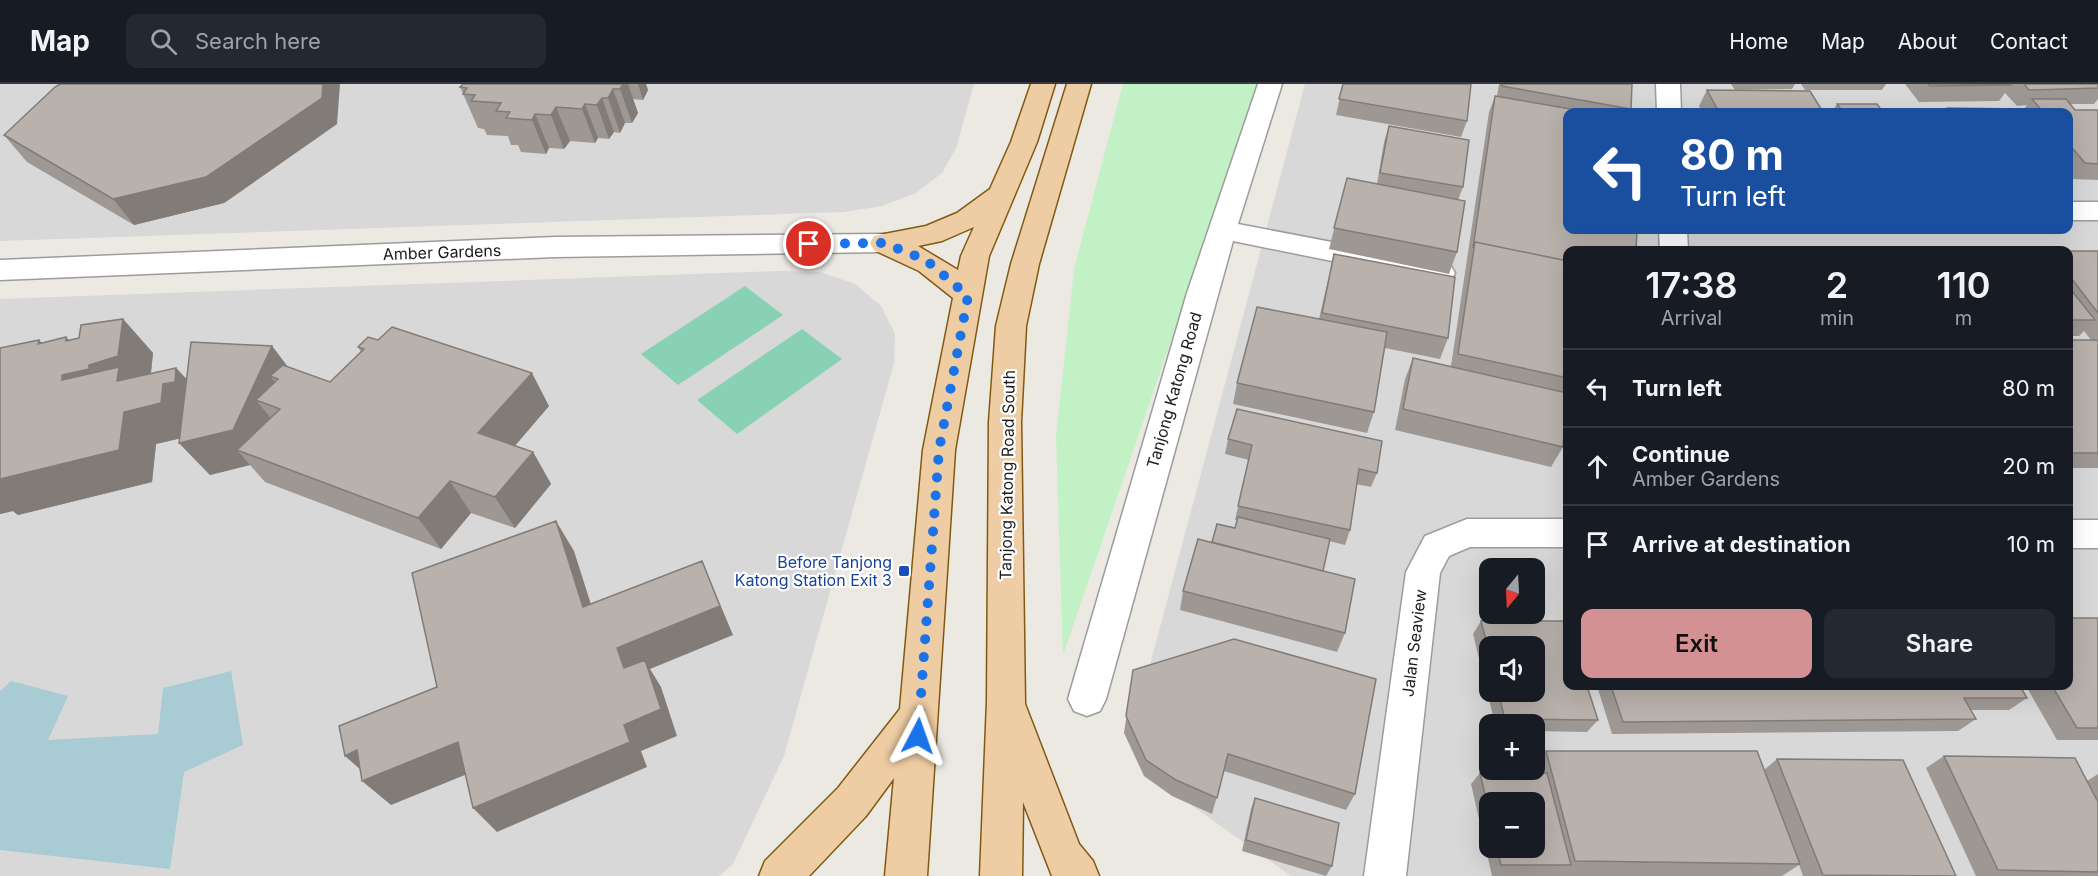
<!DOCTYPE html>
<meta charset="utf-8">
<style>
:root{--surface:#171b24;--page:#242831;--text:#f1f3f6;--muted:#9ea1a6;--line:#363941;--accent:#d39193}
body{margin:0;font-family:Inter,sans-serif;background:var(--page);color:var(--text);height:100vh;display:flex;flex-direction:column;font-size:22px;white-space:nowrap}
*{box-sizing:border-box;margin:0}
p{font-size:20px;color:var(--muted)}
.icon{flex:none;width:33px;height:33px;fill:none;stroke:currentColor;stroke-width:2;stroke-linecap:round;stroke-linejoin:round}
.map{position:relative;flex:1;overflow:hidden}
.drawer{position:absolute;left:1563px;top:162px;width:510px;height:444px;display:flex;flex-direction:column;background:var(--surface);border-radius:12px;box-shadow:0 6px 24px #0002}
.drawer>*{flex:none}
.guide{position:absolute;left:1563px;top:24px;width:510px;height:126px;border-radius:12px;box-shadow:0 6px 24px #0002;background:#1a4fa0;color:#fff;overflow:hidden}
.needle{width:39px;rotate:198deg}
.fabs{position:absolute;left:1479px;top:474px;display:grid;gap:12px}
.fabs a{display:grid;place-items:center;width:66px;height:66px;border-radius:12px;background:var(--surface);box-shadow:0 6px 24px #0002;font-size:30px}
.pin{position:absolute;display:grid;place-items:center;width:51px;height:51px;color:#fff;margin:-26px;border:3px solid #fff;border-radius:50%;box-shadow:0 2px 6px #0007}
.me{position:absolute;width:66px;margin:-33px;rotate:4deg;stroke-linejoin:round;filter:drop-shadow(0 0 4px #0008)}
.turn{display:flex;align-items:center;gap:21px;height:126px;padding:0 18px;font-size:27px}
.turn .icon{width:78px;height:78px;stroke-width:2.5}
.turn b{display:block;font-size:42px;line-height:51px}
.eta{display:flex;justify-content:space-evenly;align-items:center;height:102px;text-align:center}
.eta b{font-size:36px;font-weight:600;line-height:42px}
.button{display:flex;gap:12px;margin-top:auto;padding:12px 18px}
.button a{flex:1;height:69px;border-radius:12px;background:var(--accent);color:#111;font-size:24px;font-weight:600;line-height:69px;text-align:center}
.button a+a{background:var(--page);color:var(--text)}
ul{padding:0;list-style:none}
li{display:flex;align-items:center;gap:18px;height:78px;padding:0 18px;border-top:2px solid var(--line)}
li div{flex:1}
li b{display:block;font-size:22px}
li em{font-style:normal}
header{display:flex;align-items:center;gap:36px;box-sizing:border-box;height:84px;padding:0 30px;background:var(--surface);border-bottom:2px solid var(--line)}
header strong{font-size:28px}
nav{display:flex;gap:33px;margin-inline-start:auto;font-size:21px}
.search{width:420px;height:54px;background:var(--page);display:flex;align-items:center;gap:15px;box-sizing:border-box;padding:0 21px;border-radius:12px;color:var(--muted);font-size:22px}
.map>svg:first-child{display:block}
.residential{fill:#d9d8d8;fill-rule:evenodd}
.park{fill:#c3f1c6}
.pitch{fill:#89d1b4}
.water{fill:#a8cbd4}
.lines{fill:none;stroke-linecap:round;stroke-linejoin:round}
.minor-casing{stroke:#9c9c9c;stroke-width:3}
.major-casing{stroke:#815a12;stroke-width:3}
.minor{fill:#fff;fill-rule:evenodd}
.major{fill:#efcda4;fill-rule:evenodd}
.wall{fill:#9e9894;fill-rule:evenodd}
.shaded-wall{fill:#817c78}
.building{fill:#b8b1ac;stroke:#817c78;stroke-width:1.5}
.route{stroke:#1a73e8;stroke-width:10;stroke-dasharray:0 18}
.transit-dot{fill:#1a4fb4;stroke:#fff;stroke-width:2}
.labels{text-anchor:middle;stroke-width:4.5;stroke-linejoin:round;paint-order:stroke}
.street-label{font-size:16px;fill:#1b1b1b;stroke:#fff}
.transit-label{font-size:16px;fill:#164399;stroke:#fff;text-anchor:end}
</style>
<header>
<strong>Map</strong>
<div class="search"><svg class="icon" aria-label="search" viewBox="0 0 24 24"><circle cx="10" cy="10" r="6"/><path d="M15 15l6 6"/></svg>Search here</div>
<nav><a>Home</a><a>Map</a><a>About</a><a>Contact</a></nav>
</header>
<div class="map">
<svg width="2098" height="792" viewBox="0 0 2098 792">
<rect width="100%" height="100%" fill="#ece8e2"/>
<path class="residential" d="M0,0h974l-18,64 -14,25 -26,20 -34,13 -38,6 -844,29z
M1305,0h793v792h-807l-125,-89 -27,-81zM1568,28h500v118h-500zM1568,166h500v436h-500zM1490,484h44v46h-44zM1490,562h44v46h-44zM1490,640h44v46h-44zM1490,718h44v46h-44z
M779,187l41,1 35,12 26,22 14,28 -1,29 -110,393 -51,108 -14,12h-719v-577z"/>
<path class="park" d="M1123,0h136l-196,571 -7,-219 18,-167z"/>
<path class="pitch" d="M745,202l38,29 -105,70 -37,-31z
M802,245l40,30 -105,75 -40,-34z"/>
<path class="water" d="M231,587l12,74 -59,27 -14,97 -170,-19v-159l11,-10 57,15 -20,44 110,-6 5,-46z"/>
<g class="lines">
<g class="minor-casing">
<path id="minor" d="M1258,0h24l-44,140 203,39 10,3 4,7 -4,7 -10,3 -208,-42 -127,458 -6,12 -13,5 -13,-5 -6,-12 119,-406z
M1656,0h24l1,28h-24z
M2068,118h30v18h-30z
M1659,146h28l1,20h-28z
M884,150l10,2 4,7 -4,7 -10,2 -329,5 -555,23v-20l555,-23z
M1467,435h101v28h-98l-21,9 -9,17 -34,303h-42l42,-304 19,-36z
M2068,436h30v28h-30z"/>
</g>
<g class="major-casing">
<path id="major" d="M1031,0h24l-18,58 -48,114 -34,194 -28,426h-42l9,-98 -28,38 -57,60h-50l6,-15 73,-73 62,-79 23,-259 30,-152 -34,-27 -45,-21 -4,-7 4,-7 52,-10 31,-13 33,-24 21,-47zM974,143l-13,29 -3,14 -40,-24 24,-5z
M1067,0h24l-52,180 -13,62 -5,96 4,282 54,140 14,17 6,15h-47l-29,-74 -1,74h-42l7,-175 2,-279 7,-96 15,-62z"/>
</g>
<use href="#minor" class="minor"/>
<use href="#major" class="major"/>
</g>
<path class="wall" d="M463,0h183l2,6 -5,10 -10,-1 5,14 -6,10h-7l-5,10 -6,-1 -5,7 -11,-1 -3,5 -25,-2 -6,8 -15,-1 -3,6 -25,-2 -3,-7h-7l-3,-9 -21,-1 -3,-6 -6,-1 -18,-41z
M1343,0l124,37 -6,16 -125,-22z
M1499,0h133l-1,25 -2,3h-61v290h-2l-3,45 -12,20 -156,-37 10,-51 8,-21 38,8 38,-254 6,-16h2z
M1731,0h64l-3,5 -57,1z
M1801,0h85l-4,6h-77z
M1905,0h193v15l-4,5h-24l5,6h23v70l-27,-1 -3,-3v-64h-123l3,-4 75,2 4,-5 -10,1 -12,-13 -6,8 -80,1z
M1707,6l117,22h-122l-3,-6z
M1837,20l46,8h-51z
M337,40l-113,79 -90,22 -107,-63 -23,-27z
M1389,42l74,61 -5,13 -1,52 -8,22 -120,-25 18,-71 30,6 7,-42z
M2068,167h30v217h-30v-128h23l-7,-9 -5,5h-11z
M1334,170l114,84 -8,21 -55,-11 -11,64 -7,21 -134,-29 4,-21 82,-64z
M123,235l30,34 -2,21 25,-6 11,11 85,-33 16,21 42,15 31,-30 -3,-5 191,59 -34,40 18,6 18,32 -36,44 -44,-15 -30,36 -176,-67 -15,-17 -40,10 -31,-32 1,-5 -24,6 -4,38 -134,33 -5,-4 -13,3v-166l69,-8 10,-2z
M1228,355l149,34 -6,14 -15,-3 -6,46 -5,15 -16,-4 -6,30 22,62 -8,19 -157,-42 3,-19 29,-49 23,-14 2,-8h-2l14,-60 -24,-6z
M2098,534v122h-41l-31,-54h42z
M1481,537l117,99 -11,12 -53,-1v-7h-39l-22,-90zM1490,562l44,46h-44z
M1133,586l222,124 -9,16 -122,-39 -12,43 -40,-18 -28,-20 -20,-43z
M1597,602h423l7,12 -18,12h-38l5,9 -18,12 -346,3z
M1546,667l218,19 13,-11 179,117h-153l-4,-11 -17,11h-290l-21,-92 9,-11h54l-1,-3h1v-6zM1490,718l44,46h-44z
M1944,672l143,25 11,-7v102h-122l-50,-108z
M1255,714l77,68 -6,10 -84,-25 9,-42z"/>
<path class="shaded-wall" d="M323,0h17l-3,40 -113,79 -90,22 -21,-26z
M623,0h5l10,29 -6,10 -12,-34z
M638,0h8l2,6 -5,10z
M613,5l12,34 -5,10 -12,-35z
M602,14l12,34 -5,7 -12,-34z
M585,20l13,34 -3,5 -13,-34z
M556,23l14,34 -6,8 -13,-34z
M535,30l14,34 -3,6 -14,-34z
M123,235l30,34 -4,36 14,-5 13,-16 29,32 -14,36 -35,8 -4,38 -134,33 -5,-4 -13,3v-35l62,-99 -24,-36 1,-4 32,33 -5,-32v-4l26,27z
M272,262l25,33h-19l-8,-3 18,23 -8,10 -24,-9 21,26 -40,24 13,15 -40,10 -31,-32z
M532,289l17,33 -51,59 -20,-32z
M533,368l18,32 -36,44 -20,-31z
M450,397l21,32 -30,36 -23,-31z
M556,437l18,30 27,85 -18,-29z
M702,477l31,74 -83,34 11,18 16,49 -36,15 6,16 -150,65 -24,-24 151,-83v-57l-7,-20z
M458,658l24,26 -91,37 -29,-24 8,-3 -25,-22 12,-6z"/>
<path class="building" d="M60,0h263l-1,14 -116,79 -93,22 -109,-64 51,-48z
M463,0h160l-3,5h-7l-5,9h-6l-5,7 -12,-1 -3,5 -26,-2 -5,8 -16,-1 -3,6 -26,-2 4,-6 -14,-1 5,-8 -30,-2 4,-6 -12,-1 4,-6 -7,-1z
M1343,0h128l-4,37 -128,-22z
M1502,0h130l-1,25 -129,-23z
M1928,0h82l1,1 -81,1z
M2024,0h74v4l-69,2z
M1707,6l103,1 13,21h-104z
M1495,12l93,16h-20v118h69l-1,20h-68v11l-93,-19 -2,6z
M2032,15h34l9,11h23v54l-13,-1 -17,-20v-31h-25z
M1837,20h40l6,8h-40z
M1948,24l73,1 4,3h-73z
M1389,42l80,14 -6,47 -83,-14z
M1347,94l118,23 -8,51 -123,-24z
M1475,158l93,19v117l-110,-24z
M2068,167h30v62l-30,-39z
M1334,170l121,23 -7,61 -126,-25z
M2068,202l27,34h-27z
M1257,223l130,25 -13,80 -137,-29z
M123,235l-5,37 -29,9v4l-27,6v5l57,-13 -2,14 59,-13 -1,14 -12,2 -2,19 -37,9 -5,38 -119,29v-131l39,-8 -1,4 28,-7v4l13,-3 2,-13z
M392,243l140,46 -54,60 55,19 -38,45 -45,-16 -32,37 -181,-68 43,-41 -24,-9 22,-21 -8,-3 13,-11 47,17 34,-33 -6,-2 10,-10 10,3z
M2068,256h30v113h-30z
M191,258l81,4 -39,84 -54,13z
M1413,274l154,35 -4,54 -160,-38z
M1237,325l145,32 -5,32 -18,-4 -9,61 -112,-24 14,-61 -24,-6z
M1238,433l92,22 -7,32 -111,-29 5,-18 18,4z
M556,437l27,86 119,-46 18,45 -103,42 7,20 21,-8 16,49 -37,16 6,17 -157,66 -15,-66 -96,39 -5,-31 -12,6 -6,-30 98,-39 -25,-114z
M1198,455l157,40 -10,54 -162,-42z
M2068,534h30v110h-21l-25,-42h16z
M1481,537h87v65h19l11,34 -93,-1 -7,-27h36v-46h-44v9z
M1234,555l142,40 -21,115 -127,-40 -11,44 -41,-18 -30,-20 -20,-44 7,-46z
M1611,602h409l7,12h-63l12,21 -353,3z
M1546,667h211l43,113 -225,-3z
M1944,672l131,2 23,44v70l-100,-2z
M1777,675l126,1 53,116 -133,-1z
M1480,689h67l24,92h-70l-4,-17h37v-46h-44v14z
M1255,714l84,25 -7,43 -86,-26z"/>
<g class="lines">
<path class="route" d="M809,160l75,-1 42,17 42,36 -29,154 -21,286"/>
</g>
<rect class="transit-dot" x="898" y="481" width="12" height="12" rx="3"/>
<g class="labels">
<g class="street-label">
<text transform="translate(442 168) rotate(-2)" y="6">Amber Gardens</text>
<text transform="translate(1174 306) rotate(-74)" y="6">Tanjong Katong Road</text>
<text transform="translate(1007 391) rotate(-89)" y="6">Tanjong Katong Road South</text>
<text transform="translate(1414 559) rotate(-83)" y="6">Jalan Seaview</text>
</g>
<g class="transit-label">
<text x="892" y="484">Before Tanjong<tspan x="892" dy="18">Katong Station Exit 3</tspan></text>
</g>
</g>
</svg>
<div class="fabs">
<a><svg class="needle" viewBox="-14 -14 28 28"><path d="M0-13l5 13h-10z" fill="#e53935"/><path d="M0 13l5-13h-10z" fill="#9ea1a6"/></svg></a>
<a><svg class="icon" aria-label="sound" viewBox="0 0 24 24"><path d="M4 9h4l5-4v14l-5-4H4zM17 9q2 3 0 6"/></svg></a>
<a>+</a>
<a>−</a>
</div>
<div class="pin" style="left:809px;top:160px;background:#d93025"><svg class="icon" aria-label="arrive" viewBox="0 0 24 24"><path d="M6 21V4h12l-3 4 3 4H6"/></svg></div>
<svg class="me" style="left:918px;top:652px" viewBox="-20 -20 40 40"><path d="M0-17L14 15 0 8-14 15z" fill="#1a73e8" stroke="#fff" stroke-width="4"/></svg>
<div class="guide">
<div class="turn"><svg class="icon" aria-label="left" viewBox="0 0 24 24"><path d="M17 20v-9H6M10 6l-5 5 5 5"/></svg><div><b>80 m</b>Turn left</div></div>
</div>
<section class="drawer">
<div class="eta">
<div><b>17:38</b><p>Arrival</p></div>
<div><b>2</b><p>min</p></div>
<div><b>110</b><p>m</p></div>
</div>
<ul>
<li><svg class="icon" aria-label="left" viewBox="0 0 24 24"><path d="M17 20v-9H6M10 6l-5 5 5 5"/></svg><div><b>Turn left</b></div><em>80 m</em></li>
<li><svg class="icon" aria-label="ahead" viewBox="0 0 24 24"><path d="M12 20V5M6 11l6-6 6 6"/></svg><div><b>Continue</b><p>Amber Gardens</p></div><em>20 m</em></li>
<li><svg class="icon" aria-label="arrive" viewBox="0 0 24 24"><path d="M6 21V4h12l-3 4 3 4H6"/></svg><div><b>Arrive at destination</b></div><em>10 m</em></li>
</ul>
<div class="button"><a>Exit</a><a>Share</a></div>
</section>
</div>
